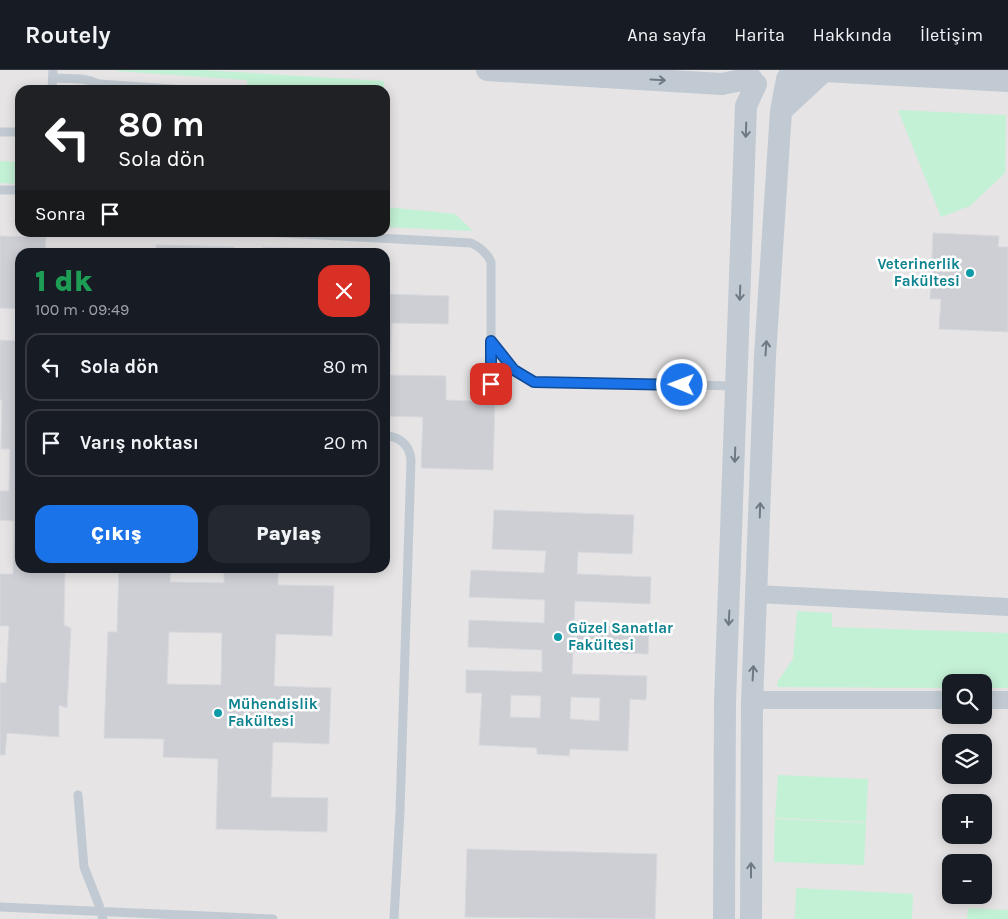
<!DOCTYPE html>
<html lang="tr">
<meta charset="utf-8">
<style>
:root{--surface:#171b24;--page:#242831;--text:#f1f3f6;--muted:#9ea1a6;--line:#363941;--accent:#1a73e8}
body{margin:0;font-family:Karla,sans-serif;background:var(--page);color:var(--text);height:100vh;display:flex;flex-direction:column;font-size:19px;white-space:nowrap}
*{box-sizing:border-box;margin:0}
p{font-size:16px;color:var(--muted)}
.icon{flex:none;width:28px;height:28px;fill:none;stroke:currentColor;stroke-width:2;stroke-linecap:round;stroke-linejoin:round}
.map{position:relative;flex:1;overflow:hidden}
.details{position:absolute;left:15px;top:178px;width:375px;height:325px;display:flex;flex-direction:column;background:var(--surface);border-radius:15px;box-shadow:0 2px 12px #0003}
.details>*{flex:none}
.top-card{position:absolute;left:15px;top:15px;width:375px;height:152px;border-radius:15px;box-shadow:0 2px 12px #0003;background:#202124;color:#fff;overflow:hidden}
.buttons{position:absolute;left:942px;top:604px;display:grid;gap:10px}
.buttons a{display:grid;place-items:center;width:50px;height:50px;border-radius:10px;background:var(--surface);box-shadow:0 2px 12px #0003;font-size:25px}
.pin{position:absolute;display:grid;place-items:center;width:42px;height:42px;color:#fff;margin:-21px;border-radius:10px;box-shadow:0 2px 8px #0006}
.me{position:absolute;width:55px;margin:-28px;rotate:271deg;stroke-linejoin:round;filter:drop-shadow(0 0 4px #0008)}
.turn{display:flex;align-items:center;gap:18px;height:105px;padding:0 20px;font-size:22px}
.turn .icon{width:65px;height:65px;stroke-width:2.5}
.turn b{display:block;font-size:35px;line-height:42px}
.then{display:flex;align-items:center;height:48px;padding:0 20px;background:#0003;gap:10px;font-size:19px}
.round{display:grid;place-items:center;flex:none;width:52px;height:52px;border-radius:15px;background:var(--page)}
.summary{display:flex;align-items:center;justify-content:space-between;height:85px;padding:0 20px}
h1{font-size:30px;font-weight:800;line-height:38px;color:#1e9e55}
.primary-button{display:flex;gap:10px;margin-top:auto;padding:10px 20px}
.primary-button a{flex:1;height:58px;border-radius:15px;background:var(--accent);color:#fff;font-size:20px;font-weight:800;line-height:58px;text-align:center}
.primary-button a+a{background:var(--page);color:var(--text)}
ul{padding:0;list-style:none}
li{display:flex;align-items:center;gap:15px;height:68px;margin:0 10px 8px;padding:0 10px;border:2px solid var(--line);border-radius:15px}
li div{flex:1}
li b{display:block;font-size:19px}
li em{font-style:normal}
header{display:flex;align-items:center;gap:30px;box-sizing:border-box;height:70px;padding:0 25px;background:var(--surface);border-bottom:1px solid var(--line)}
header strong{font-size:24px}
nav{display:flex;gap:28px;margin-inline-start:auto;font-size:18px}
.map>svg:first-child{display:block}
.education{fill:#e6e4e5;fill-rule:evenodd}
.green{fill:#c3f1d5}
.building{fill:#cdcfd5;stroke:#d7d9de;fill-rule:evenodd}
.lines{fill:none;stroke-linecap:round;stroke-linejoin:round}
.service{stroke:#c1cad2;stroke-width:9}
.minor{stroke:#c1cad2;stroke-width:18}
.tertiary{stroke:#c1cad2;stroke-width:22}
.oneway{stroke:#6e7983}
.route-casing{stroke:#114b97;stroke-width:12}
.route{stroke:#1a73e8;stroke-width:9}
.culture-dot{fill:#0f9aa8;stroke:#fff;stroke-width:2}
.labels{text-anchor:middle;stroke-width:5;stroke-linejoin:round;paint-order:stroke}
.culture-label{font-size:15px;font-weight:bold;fill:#0d838f;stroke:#fff;text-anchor:start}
</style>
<header>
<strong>Routely</strong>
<nav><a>Ana sayfa</a><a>Harita</a><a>Hakkında</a><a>İletişim</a></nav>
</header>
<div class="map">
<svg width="1008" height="849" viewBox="0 0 1008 849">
<rect width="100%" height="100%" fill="#f5f3f3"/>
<path class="education" d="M0,0h1008v849h-1008zM20,20h365v142h-365zM20,182h365v316h-365zM951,612h33v33h-33zM951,672h33v33h-33zM951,732h33v33h-33zM951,792h33v33h-33z"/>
<path class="green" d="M116,0h85l183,11v9h-137v-10l-131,-9z
M898,40l108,5 -1,58 -35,33 -29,11z
M385,74l2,63 68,7 18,17 -88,-4z
M0,91l20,1v22l-20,-1z
M797,541l35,2v14l176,6v55h-24v-6h-33v6l-174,-1 1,-6 15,-22z
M778,705l90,4 -2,43 -91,-4z
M775,749l91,4 -2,42 -90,-3z
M796,818l117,6 -1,25h-117z
M968,838l40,2v9h-41z"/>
<path class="building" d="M933,163l66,3 -1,11h10v85l-69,-3 2,-30h-11z
M0,166l46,1 -1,15h-25v57l-20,-1z
M156,175l78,2v5h-78z
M263,177l79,2v3h-79z
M385,224l64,2 -1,28 -56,-1 -2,52 56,1v24l49,2 -2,68 -72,-2 2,-51 -38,-1z
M0,270l20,1v227h45l-1,57 7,3 -4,80 -8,-3v32l-52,-4 -2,22h-5v-73l6,1 3,-57h-9v-52h13l1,-53 -14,-1v-29h9l1,-42h-9l1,-49h-2z
M494,440l140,5 -2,39 -54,-2 -1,22 74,3 -1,27 -75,-3 -1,23 75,3 -1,27 -75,-3 -1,23 75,2 -1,24 -16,-1 -2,52 -58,-2 -1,7 -32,-2v-6l-58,-3 3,-52h-16v-23l76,2v-22l-74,-3 1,-27 75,3 1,-23 -76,-3 2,-27 73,3 2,-22 -54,-2zM511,625l30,1 -1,22 -30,-1zM571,627l29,1 -1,23 -29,-2z
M103,498h68l-1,14 54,1v-15h54v17l56,1 -2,50 -56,-2 -2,52 57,2 -2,56 -56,-2 -2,55 57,1 -1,34 -111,-3 2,-70 -55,-2 1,-18 -60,-1 4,-106h9l2,-64zM169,562l53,1 -1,52 -54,-1z
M467,779l190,5 -2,65 -190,-2z"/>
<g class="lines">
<path class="service" d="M53,8c16,1 38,-2 50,10
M99,14l88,6
M52,20l1,-20
M0,62h20
M0,120h20
M265,162l206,11c9,4 16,10 20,19v122
M491,271l23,28 20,13 203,4
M385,366c15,0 25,10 26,24l-11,351 -6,108
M78,725l6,72 15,38 4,14
M0,837l273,12"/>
<path class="minor" d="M757,524l251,13
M752,630h199
M984,630h24"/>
<path class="tertiary" d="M487,0l235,14 29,-6
M790,2l34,-1 184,10
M781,41l43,-40
M724,849l1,-217 21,-596 10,-22
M751,849l1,-216 13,-347 16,-245 6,-32"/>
</g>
<defs><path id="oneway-shaft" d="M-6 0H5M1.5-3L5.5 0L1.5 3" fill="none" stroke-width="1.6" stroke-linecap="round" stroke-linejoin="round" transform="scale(1.25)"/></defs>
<g class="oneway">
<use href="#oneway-shaft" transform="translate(658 10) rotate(3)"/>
<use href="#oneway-shaft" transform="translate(746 60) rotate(92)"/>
<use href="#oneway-shaft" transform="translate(740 223) rotate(92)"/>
<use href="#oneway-shaft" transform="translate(766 278) rotate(-86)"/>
<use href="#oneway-shaft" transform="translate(735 385) rotate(92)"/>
<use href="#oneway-shaft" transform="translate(760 440) rotate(-88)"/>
<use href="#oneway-shaft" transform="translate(729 548) rotate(93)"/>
<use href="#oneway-shaft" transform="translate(753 603) rotate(-87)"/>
<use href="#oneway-shaft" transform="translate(751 800) rotate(-90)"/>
</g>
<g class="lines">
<g class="route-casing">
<path id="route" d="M491,314v-43l23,29 20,12 148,3"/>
</g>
<use href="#route" class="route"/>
</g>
<g class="culture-dot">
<circle cx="970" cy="203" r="5"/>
<circle cx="558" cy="567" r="5"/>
<circle cx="218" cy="643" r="5"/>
</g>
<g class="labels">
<g class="culture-label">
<text x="960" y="199" text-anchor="end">Veterinerlik<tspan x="960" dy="17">Fakültesi</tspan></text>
<text x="568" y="563">Güzel Sanatlar<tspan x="568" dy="17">Fakültesi</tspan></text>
<text x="228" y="639">Mühendislik<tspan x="228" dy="17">Fakültesi</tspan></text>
</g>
</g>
</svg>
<div class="buttons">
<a><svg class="icon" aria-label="search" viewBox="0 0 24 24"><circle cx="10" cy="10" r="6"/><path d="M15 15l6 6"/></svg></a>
<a><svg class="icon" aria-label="layers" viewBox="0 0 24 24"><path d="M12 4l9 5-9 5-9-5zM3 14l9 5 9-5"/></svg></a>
<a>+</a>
<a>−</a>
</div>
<div class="pin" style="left:491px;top:314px;background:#d93025"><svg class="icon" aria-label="arrive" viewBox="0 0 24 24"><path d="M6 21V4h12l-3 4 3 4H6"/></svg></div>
<svg class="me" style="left:682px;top:315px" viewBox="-20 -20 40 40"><circle r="17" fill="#1a73e8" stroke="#fff" stroke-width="3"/><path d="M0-11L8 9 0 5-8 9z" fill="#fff"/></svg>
<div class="top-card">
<div class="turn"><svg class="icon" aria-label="left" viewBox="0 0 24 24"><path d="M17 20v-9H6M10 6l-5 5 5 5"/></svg><div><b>80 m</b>Sola dön</div></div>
<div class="then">Sonra<svg class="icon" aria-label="arrive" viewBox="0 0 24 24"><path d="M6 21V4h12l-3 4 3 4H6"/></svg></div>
</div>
<section class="details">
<div class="summary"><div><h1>1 dk</h1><p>100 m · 09:49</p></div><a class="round" style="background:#d93025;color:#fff"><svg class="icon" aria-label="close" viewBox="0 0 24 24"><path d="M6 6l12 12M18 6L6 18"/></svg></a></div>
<ul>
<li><svg class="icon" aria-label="left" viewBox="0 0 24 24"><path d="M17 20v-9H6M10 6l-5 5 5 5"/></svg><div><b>Sola dön</b></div><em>80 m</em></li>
<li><svg class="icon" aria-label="arrive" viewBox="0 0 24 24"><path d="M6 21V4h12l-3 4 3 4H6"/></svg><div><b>Varış noktası</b></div><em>20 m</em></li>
</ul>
<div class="primary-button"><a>Çıkış</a><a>Paylaş</a></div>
</section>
</div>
